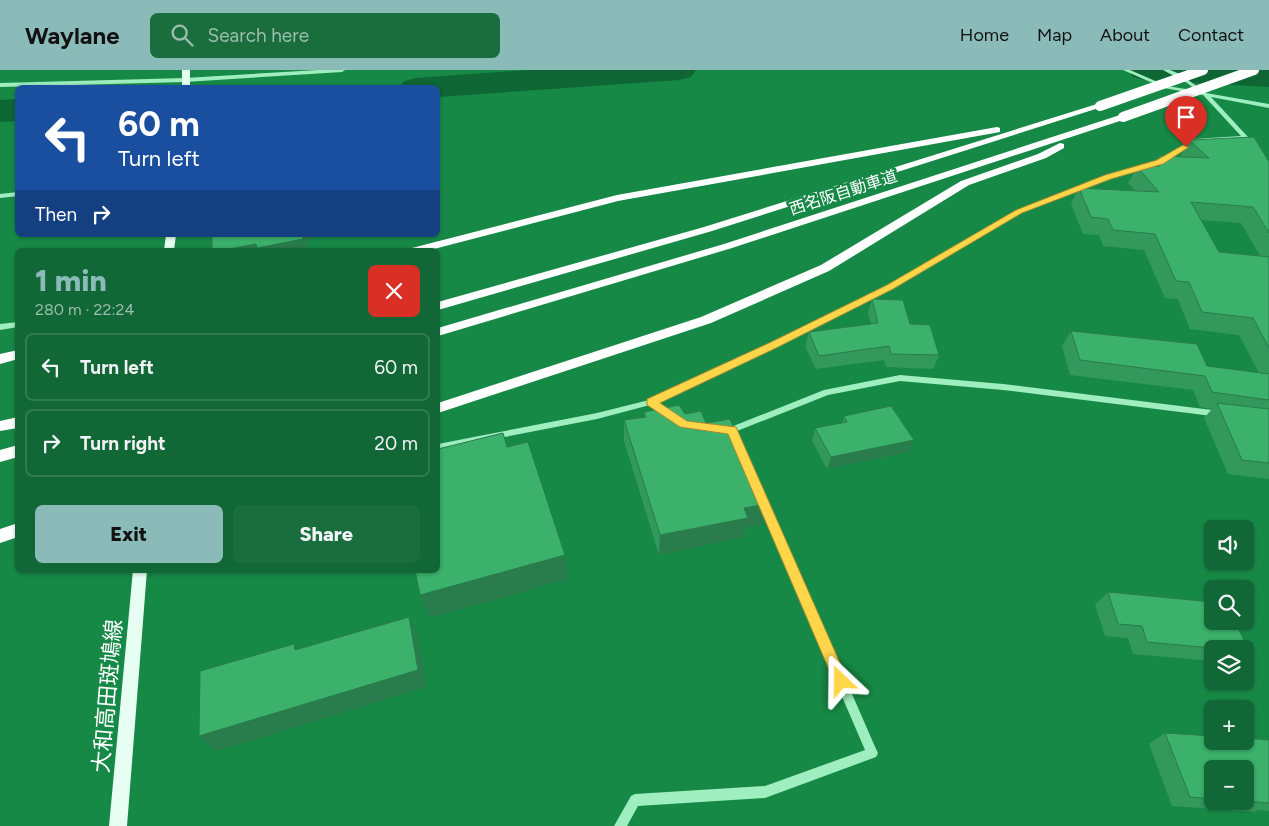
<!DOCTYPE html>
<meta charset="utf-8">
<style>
:root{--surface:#116735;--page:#1a6d3d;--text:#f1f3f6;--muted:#9cbead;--line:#307b50;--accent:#8bbbb9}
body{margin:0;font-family:Figtree,"Noto Sans JP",sans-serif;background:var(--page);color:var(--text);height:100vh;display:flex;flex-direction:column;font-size:19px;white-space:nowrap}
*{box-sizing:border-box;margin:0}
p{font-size:16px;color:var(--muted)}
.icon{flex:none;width:28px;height:28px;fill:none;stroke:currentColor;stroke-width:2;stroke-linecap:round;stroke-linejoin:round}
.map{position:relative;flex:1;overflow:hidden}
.details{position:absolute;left:15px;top:178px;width:425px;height:325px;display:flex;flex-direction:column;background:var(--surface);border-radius:8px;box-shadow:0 1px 4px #0004}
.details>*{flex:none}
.banner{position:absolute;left:15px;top:15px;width:425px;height:152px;border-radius:8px;box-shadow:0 1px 4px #0004;background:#1a4fa0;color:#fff;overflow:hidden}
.tools{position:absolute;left:1204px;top:450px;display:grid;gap:10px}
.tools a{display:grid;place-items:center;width:50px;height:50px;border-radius:8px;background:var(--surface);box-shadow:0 1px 4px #0004;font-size:25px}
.pin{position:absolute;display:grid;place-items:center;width:42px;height:42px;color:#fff;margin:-51px -21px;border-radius:50% 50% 50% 0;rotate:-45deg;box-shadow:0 0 5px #0007}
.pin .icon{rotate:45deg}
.me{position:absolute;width:55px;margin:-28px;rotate:337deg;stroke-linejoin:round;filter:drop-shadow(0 0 4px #0008)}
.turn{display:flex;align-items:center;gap:18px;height:105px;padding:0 20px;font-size:22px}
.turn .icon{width:65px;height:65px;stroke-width:2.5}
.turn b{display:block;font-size:35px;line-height:42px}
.then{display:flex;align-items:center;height:48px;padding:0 20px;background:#0003;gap:10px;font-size:19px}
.round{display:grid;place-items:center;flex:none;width:52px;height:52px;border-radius:8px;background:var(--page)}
.overview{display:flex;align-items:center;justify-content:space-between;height:85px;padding:0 20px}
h1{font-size:30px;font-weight:800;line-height:38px;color:var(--accent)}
.action{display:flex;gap:10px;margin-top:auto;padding:10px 20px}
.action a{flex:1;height:58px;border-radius:8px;background:var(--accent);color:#111;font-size:20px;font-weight:800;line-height:58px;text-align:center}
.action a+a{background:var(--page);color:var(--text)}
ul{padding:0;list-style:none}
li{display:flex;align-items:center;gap:15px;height:68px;margin:0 10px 8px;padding:0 10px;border:2px solid var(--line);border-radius:8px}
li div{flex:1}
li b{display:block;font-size:19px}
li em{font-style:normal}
header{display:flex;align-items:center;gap:30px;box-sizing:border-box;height:70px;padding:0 25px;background:var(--accent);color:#111}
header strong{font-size:24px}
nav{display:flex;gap:28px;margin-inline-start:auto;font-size:18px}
.search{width:350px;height:45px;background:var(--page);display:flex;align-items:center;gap:12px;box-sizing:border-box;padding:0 18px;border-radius:8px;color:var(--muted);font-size:19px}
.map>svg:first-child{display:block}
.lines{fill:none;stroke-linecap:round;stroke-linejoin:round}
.river{fill:#0e6634;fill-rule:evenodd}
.minor{fill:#9eeebf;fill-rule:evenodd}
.major{fill:#e6fff2;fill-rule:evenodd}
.highway{fill:#fff;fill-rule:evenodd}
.highway-bridge{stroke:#fff;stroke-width:10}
.wall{fill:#33985c;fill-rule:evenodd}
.shaded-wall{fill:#297c4b}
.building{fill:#3bb16b;stroke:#297c4b}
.route{fill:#ffd54a;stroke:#a68a30}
.labels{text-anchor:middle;stroke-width:5;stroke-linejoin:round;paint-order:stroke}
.far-street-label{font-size:16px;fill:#fff;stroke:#178947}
.near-street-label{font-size:22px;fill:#fff;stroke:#178947}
</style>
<header>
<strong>Waylane</strong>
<div class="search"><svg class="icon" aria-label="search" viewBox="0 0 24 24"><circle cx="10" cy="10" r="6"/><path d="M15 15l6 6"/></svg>Search here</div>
<nav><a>Home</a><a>Map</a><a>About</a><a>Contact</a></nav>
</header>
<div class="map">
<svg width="1269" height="756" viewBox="0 0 1269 756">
<rect width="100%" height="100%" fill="#178947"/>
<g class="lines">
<path class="river" d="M529,0h167l-5,7 -12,3 -241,17v-9h-39l5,-7 12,-3z
M1128,0h141v17l-124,-7 -12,-3z
M18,29v22l-18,1v-22z"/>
<path class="minor" d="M318,0h27l-3,2 -157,10 -185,5v-4l185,-5z
M1123,0h7l37,16 31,5 -11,-8 -24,-13h7l10,4 26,19 63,11v4l-58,-11 37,40 2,3 -1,1 -5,-1 -48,2 -34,21 -52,15 -89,34 -128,77 -117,59 -118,54 16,11 1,2 -1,2h-6l-18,-12 -53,14 -159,31v-6l159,-31 52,-13 121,-56 117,-59 130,-75 89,-34 52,-15 35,-22 48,-3 -38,-41 -39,-7z
M18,122v4l-18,2v-4z
M18,252v5l-18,3v-6z
M900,305l103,9 217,27 4,3 -4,3 -217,-27 -103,-9 -72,14 -96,38 -12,-2 -1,-2 4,-3 8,1 93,-37z
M762,425l3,1 2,3 109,250 2,4 -2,4 -111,41 -127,8 -11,20h-13l17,-30 4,-2 130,-8 100,-36 -108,-251 2,-3z"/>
<path class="major" d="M182,0h8v18h-8z
M166,165h10l-2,15h-10z
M133,500h14l-20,256h-18z"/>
<path class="highway" d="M1097,34l8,2 -393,125 -274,79v-8l266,-75z
M1123,44l5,3 -2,2 -394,129 -294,88v-8l286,-84z
M997,57l3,1v4l-382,69 -188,49h-20l2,-2 205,-53z
M1060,73l4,1v4l-18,10 -77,27 -140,86 -118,52 -273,90v-10l263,-86 120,-52 140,-84 77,-27z
M18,280v9l-18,5v-10z
M18,347v11l-18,3v-10z
M18,375v12l-18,5v-12z
M18,453v14l-18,6v-14z"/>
<path class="highway-bridge" d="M1100,36l103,-36
M1123,47l131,-47"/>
</g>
<path class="wall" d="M1189,70l80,22v317l-41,-5 -24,-56 8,-9 -12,-2 -7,-17 -123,-15 -8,-29 9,-15 136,35 52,7 -20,-38 -49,-6 -12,-30 -13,-1 -21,-48 -41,-4 -4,-11 -16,-1 -12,-30 8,-16 56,3 -7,-8 9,-16 14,-1 7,-10 22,1zM1201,150l40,3 19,33 -41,-4z
M872,229l38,25 29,31 -6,14 -47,-2 -2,-7 -68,9 -11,-23 4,-14 62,-8 -3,-11z
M644,342l41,2 21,9 57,101 -17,3 -2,10 -85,18 -35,-114v-21l20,-3z
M844,346l64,36 -81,17 -15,-28 3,-13 27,-5z
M1108,522l104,10v19h23l14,30 -4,3v-5h-33v12l-79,-7 -5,-16 -23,-2 -10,-31z
M1165,663l104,7v71l-11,-1 -4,2 -82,-6 -23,-62zM1212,699l33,32h-33z"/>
<path class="shaded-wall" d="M303,165h4l1,15h-84z
M914,370l-6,12 -81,17 4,-12z
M767,434l-4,20 -17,3 -2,10 -85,18 1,-20 84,-27z
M565,485l3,24 -138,39 -10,-23z
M409,547l9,18 8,52 -209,64 -18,-15z"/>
<path class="building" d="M1254,67l15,25v71l-16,-26 -62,-5 28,50 50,5v91l-16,-30 -51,-6 -13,-30 -13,-1 -21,-47 -42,-4 -5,-11 -17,-2 -12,-29 80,4 -22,-25 23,-1 -5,-7h5l-2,-3 51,2 -20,-18z
M212,165h91v4l-46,9 -1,-4 -32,6h-12z
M872,229l31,1 7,24 20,1 9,30 -48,-1 -2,-8 -70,10 -10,-24 69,-9z
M1071,261l126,13 10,22 62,8v26l-57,-8 -7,-16 -125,-16z
M1217,333l52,6v54l-27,-3z
M679,335l6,9 16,-3 5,12 24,-4 37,85 -23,4 4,10 -88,17 -36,-115 22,-3 -2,-5z
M891,336l23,34 -83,17 -16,-29 32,-6 -3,-6z
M503,363l4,14 21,-5 37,113 -145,40 -5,-25h23v-121z
M1108,522l104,10v19h23l14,30h-4v-2h-22l-76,-7 -5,-16 -24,-2z
M409,547l9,53 -219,66 1,-65 94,-27 1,6z
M1165,663l47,3v5h33v-3l24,2v63l-24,-2v-32h-33v30l-22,-2z"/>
<path class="route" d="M1183,75l6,2 -26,17 -52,15 -89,34 -129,76 -117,59 -116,55 27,18 49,6 112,254 -2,5 -5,2 -5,-2 -108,-252 -48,-7 -33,-22v-6l122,-56 118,-58 129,-75 89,-35 52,-15z"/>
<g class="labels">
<g class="far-street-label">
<text transform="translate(843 122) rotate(-18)" y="6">西名阪自動車道</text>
</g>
<g class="near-street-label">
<text transform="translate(107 626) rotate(-85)" y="8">大和高田斑鳩線</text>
</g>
</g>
</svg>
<div class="tools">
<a><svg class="icon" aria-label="sound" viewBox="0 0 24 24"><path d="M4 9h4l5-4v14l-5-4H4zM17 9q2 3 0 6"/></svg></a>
<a><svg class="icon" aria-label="search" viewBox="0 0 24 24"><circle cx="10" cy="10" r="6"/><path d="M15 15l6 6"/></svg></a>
<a><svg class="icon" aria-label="layers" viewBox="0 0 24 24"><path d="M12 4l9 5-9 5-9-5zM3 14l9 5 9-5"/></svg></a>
<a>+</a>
<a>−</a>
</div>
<div class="pin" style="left:1186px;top:77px;background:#d93025"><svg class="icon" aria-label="arrive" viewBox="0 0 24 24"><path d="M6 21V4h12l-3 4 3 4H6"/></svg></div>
<svg class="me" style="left:841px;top:611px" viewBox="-20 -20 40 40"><path d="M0-17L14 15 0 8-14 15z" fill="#ffd54a" stroke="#fff" stroke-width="4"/></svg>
<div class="banner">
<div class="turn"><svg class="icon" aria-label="left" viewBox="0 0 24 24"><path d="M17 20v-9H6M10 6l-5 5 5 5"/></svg><div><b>60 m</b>Turn left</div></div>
<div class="then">Then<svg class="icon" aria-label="right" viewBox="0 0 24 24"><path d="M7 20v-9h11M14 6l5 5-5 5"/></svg></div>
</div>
<section class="details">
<div class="overview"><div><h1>1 min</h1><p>280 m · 22:24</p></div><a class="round" style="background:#d93025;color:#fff"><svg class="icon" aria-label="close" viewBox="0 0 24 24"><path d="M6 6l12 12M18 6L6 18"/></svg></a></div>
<ul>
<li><svg class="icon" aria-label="left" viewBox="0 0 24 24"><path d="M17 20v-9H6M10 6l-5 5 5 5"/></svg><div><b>Turn left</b></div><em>60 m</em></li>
<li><svg class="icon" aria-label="right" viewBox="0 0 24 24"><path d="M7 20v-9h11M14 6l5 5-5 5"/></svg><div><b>Turn right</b></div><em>20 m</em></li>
</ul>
<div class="action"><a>Exit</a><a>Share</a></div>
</section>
</div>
